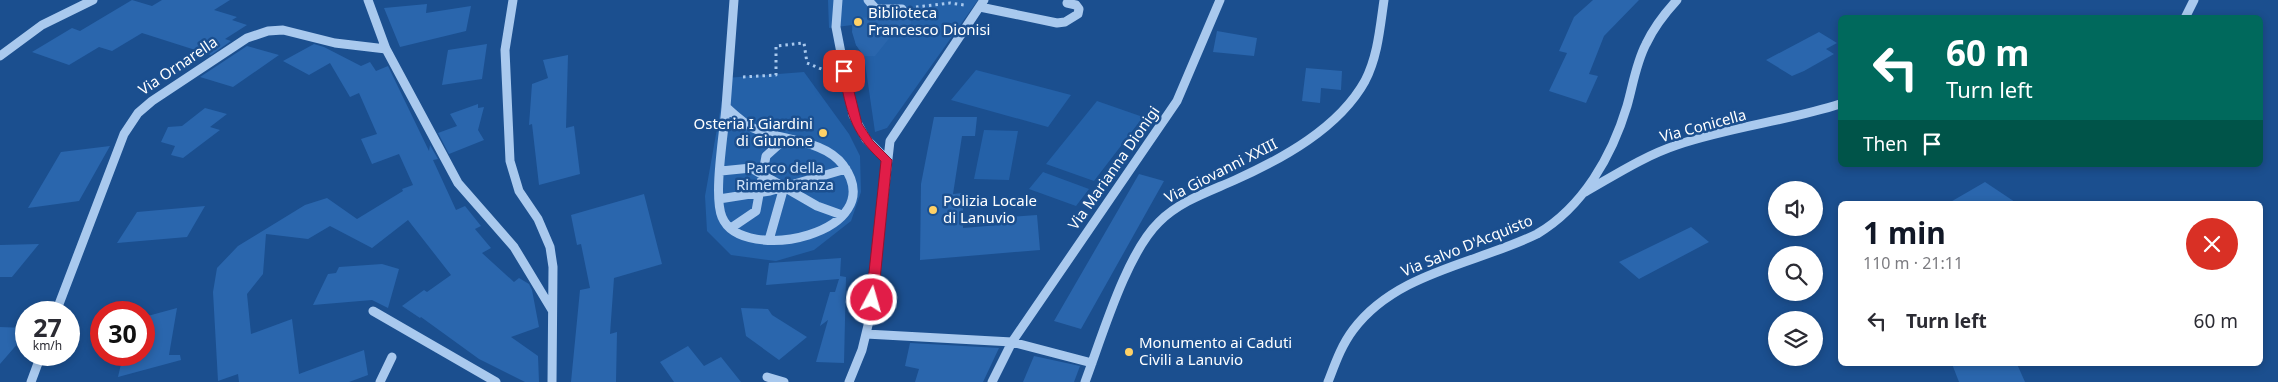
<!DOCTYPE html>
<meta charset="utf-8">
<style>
:root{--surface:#fff;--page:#f7f7f7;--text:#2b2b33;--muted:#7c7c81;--accent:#111827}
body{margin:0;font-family:"Noto Sans",sans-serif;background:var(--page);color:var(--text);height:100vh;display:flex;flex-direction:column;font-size:19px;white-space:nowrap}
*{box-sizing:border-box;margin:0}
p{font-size:16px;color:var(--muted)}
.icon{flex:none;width:28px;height:28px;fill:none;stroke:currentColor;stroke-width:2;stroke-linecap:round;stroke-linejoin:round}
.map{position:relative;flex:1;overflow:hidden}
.panel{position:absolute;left:1838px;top:201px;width:425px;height:165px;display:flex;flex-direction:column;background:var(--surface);border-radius:8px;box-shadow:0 2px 8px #0003}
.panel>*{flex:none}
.top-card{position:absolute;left:1838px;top:15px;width:425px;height:152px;border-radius:8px;box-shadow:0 2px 8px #0003;background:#00695c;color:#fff;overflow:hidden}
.controls{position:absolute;left:1768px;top:181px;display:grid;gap:10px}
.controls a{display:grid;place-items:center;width:55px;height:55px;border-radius:50%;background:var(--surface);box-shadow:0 2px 8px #0003;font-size:25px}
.speed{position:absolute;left:15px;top:301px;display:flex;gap:10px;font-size:25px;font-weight:700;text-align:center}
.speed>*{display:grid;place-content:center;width:65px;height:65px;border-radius:50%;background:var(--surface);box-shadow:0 2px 8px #0003;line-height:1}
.speed small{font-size:12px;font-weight:400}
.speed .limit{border:8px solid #d22;background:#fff;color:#111}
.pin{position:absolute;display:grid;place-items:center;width:42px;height:42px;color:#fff;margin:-21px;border-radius:10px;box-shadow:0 2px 8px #0006}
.me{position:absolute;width:55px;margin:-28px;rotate:6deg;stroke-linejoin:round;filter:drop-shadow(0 0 4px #0008)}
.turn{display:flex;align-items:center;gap:18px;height:105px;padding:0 25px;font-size:22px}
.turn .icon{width:65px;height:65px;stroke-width:2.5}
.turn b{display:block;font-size:35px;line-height:42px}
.then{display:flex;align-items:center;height:48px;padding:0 25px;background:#0003;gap:10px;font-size:19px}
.round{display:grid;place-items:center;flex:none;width:52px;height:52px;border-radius:26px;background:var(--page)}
.overview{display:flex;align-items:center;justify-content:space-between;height:85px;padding:0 25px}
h1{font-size:30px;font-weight:700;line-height:38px;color:var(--accent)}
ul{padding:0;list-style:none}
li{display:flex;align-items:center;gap:15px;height:70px;padding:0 25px}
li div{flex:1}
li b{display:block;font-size:19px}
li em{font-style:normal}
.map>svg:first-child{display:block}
.green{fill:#2461a8}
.building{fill:#2a66ad}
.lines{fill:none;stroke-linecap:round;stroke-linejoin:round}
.path{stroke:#a9c9ee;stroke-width:3;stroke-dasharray:2.5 4;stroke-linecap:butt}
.minor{stroke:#a9c9ee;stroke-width:9}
.route{fill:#e11d48;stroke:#92132f}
.poi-dot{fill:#ffd166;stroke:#1b4f8f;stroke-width:2}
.labels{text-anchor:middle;stroke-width:5;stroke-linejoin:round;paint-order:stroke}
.poi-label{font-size:15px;fill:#fff;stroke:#1b4f8f;text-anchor:start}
.street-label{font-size:15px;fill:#fff;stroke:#1b4f8f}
.park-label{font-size:15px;fill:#cfe3fa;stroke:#1b4f8f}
</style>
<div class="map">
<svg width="2278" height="382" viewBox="0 0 2278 382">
<rect width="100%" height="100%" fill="#1b4f8f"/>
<path class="green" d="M828,0h150l-91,128 -12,4 -11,-76 -8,-11 -4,-20 -23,3z
M976,70l95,25 -23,32 -97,-27z
M804,72l45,62 11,22 1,36 -10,29 -37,29 -38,11 -45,-6 -24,-24 -2,-35 21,-118z
M1097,101l46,16 -49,64 -48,-17z
M984,130l34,1 -9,49 -35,-1z
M1043,172l46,17 -13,17 -47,-17z"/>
<path class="building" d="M132,0l20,6 10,-6h68l-16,10 23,7 -5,3 15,5 -22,14 6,2 -20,14 -69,-22 -30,18 -13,-4 -30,18 -37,-13 40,-24 8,3z
M1593,0h46l-35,36 -15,38 9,2 -12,27 -37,-12 18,-38 -8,-2 15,-34z
M427,4l-1,9 45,-7 -5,25 -66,16 -16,-39z
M911,15v19l-20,2 -16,20h-11l-8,-11 -4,-13 1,-14z
M1217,31l40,7 -3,18 -41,-4z
M1819,32l18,11 -11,6 8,5 -30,17 -12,5 -26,-16z
M314,44l10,3 37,19 9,-4 6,9 12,-5 41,85 1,-6 8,14 -5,1 23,50 9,-4 16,20 -6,3 16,19 -9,5 32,29 5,-4 10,6 3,6 7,37 -28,10 27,19 1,26h-14l-46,-23 -58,-42 -1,1 -18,-12 22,-16 3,2 24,-17 -43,-55 -36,28 -42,-22 -22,13 -42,-5 -3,40 -16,20 4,40 41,-15 7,55 65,-24 4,25 -19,7h-110l-1,-8 -20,7 -5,-89 4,-24 21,-22 67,-41 22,-7 30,21 46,-28 -1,-2 11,-4 -14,-31 -27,10 -11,-25 16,-5 -18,-41 -9,4 -20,-34 -21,12 -26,-14z
M487,44l-5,35 -40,6 6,-35z
M247,46l32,9 -46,32 -33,-10z
M568,55l-2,73 8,-2 6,48 -41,11 -7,-61 -3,1 3,-41 16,-6 -5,-18z
M1306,68l36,3 -1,19 -20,-2 -1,15 -18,-2z
M478,104v4l6,-1 -6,23 6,10 -35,14 -11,-21 19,-7 -7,-12z
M205,108l22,6 -17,13 10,3 -37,28 -12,-3 4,-9 -14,-4 7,-15 14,-1z
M934,117h43l-2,19h-13l-9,58 10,-1v35l36,-3 -1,-7 39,-3 3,35 -120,10 1,-76z
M110,146l-31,55 -51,7 33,-56z
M1139,174l25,7 -83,148 -27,-8z
M1985,182l33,22h-71z
M644,194l18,70 -48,14 -4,56 7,-2 -1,50h-45l9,-92 10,-2 -9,-44 -4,1 -6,-30z
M205,206l-18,31 -70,6 20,-31z
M1691,227l18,15 -70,37 -20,-17z
M39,244l-27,33h-12v-32z
M841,258l-1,18 6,1 -2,86 -28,-1 12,-42 -8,6 10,-34h5l4,-13 -73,6 3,-22z
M382,264l17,5 -11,39 -16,-8 -59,5 15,-31 8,-1 3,-6z
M177,308l-8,47h11l1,5 -63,17 5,-22h21v-38z
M741,308l27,1 4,6 35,22 -28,23 -33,-24z
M0,327l26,1v6l-26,30z
M910,343l89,5 -16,34h-68l4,-13 -14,-3z
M688,346l16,20 17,-9 20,25h-67l-14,-20z
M1034,356l46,10 -6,16h-51z
M1952,364h65l8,18h-66z"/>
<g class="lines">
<path class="path" d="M916,7l34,-4 14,2
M743,77l33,-2v-29l28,-3 3,20 24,10"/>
<path class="minor" d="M368,0l18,49 72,134 56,64 38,63
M513,0l-8,50 5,111 9,30 19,28 12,28 3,20 -1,115
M838,0l-2,27 17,88 13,24 21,21
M868,0l8,9h26
M980,7l77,16 8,-1 13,-8 1,-5 -3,-4 -9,-2
M2185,18l9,-18
M0,56l42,-31 51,-25
M726,107c8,7 17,16 27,21 27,13 71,11 90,37 50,68 -101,101 -121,52 -9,-21 2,-84 4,-110z
M726,107l8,-107
M721,171l30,-3 66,38 25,9
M1585,192c30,-17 59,-36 92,-47 53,-18 110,-24 163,-41
M719,199l51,-8 76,-22
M731,228l25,-17 10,-55 20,-18
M769,240l15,-53
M373,311l123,71
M56,312l68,-178 14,-21 14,-12 95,-63 21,-7 15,-1 52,13 51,6
M866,334l146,8 80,21
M767,377l17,5
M31,382l10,-27
M380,382l12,-25
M849,382l13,-32 8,-33 20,-176 94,-141
M992,382l20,-40 165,-241 43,-101
M1085,382c17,-45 41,-128 74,-160 21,-21 49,-30 76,-42 47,-21 104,-52 130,-99 13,-25 15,-54 19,-81
M1328,382c7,-18 13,-36 25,-52 43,-58 123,-66 184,-96 46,-27 75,-78 90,-128 6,-21 9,-43 19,-62 8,-17 19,-31 31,-44"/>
</g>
<path class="route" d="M844,68l5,3 13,53 11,17 19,19 -14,140 -6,5 -6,-5 15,-139c-33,-31 -33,-48 -43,-90z"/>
<g class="poi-dot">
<circle cx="858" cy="22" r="5"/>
<circle cx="823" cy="133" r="5"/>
<circle cx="933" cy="210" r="5"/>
<circle cx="1129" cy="352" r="5"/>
</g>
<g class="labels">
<g class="poi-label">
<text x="868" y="18">Biblioteca<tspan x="868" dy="17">Francesco Dionisi</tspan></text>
<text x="813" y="129" text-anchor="end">Osteria I Giardini<tspan x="813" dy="17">di Giunone</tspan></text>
<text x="943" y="206">Polizia Locale<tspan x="943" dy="17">di Lanuvio</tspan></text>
<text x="1139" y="348">Monumento ai Caduti<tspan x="1139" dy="17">Civili a Lanuvio</tspan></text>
</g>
<g class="street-label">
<text transform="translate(178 66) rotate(-34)" y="5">Via Ornarella</text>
<text transform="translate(1703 126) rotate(-15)" y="5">Via Conicella</text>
<text transform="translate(1114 168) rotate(-55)" y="5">Via Marianna Dionigi</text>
<text transform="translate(1221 171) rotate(-27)" y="5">Via Giovanni XXIII</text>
<text transform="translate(1467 246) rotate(-22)" y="5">Via Salvo D'Acquisto</text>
</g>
<g class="park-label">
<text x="785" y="173">Parco della<tspan x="785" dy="17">Rimembranza</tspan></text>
</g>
</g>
</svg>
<div class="controls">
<a><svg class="icon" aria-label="sound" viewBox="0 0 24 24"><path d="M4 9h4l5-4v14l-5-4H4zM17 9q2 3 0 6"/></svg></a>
<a><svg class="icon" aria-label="search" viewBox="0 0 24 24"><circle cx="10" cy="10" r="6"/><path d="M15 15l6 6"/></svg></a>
<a><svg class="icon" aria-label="layers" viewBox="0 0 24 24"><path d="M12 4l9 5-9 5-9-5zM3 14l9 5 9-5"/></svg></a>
</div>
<div class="speed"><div>27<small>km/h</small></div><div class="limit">30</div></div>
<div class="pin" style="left:844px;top:71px;background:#d93025"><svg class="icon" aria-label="arrive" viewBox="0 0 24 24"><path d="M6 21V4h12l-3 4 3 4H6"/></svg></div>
<svg class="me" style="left:872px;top:300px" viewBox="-20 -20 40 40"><circle r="17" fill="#e11d48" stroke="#fff" stroke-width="3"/><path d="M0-11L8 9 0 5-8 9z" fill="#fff"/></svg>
<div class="top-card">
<div class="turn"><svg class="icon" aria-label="left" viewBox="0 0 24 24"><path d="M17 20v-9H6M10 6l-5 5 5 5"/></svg><div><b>60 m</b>Turn left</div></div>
<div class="then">Then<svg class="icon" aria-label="arrive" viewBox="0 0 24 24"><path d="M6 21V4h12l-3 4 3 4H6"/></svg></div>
</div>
<section class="panel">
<div class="overview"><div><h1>1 min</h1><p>110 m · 21:11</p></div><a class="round" style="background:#d93025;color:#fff"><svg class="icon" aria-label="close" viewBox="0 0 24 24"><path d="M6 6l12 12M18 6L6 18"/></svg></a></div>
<ul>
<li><svg class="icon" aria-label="left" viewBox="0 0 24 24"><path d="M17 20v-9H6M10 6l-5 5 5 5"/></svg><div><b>Turn left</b></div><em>60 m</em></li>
</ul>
</section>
</div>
